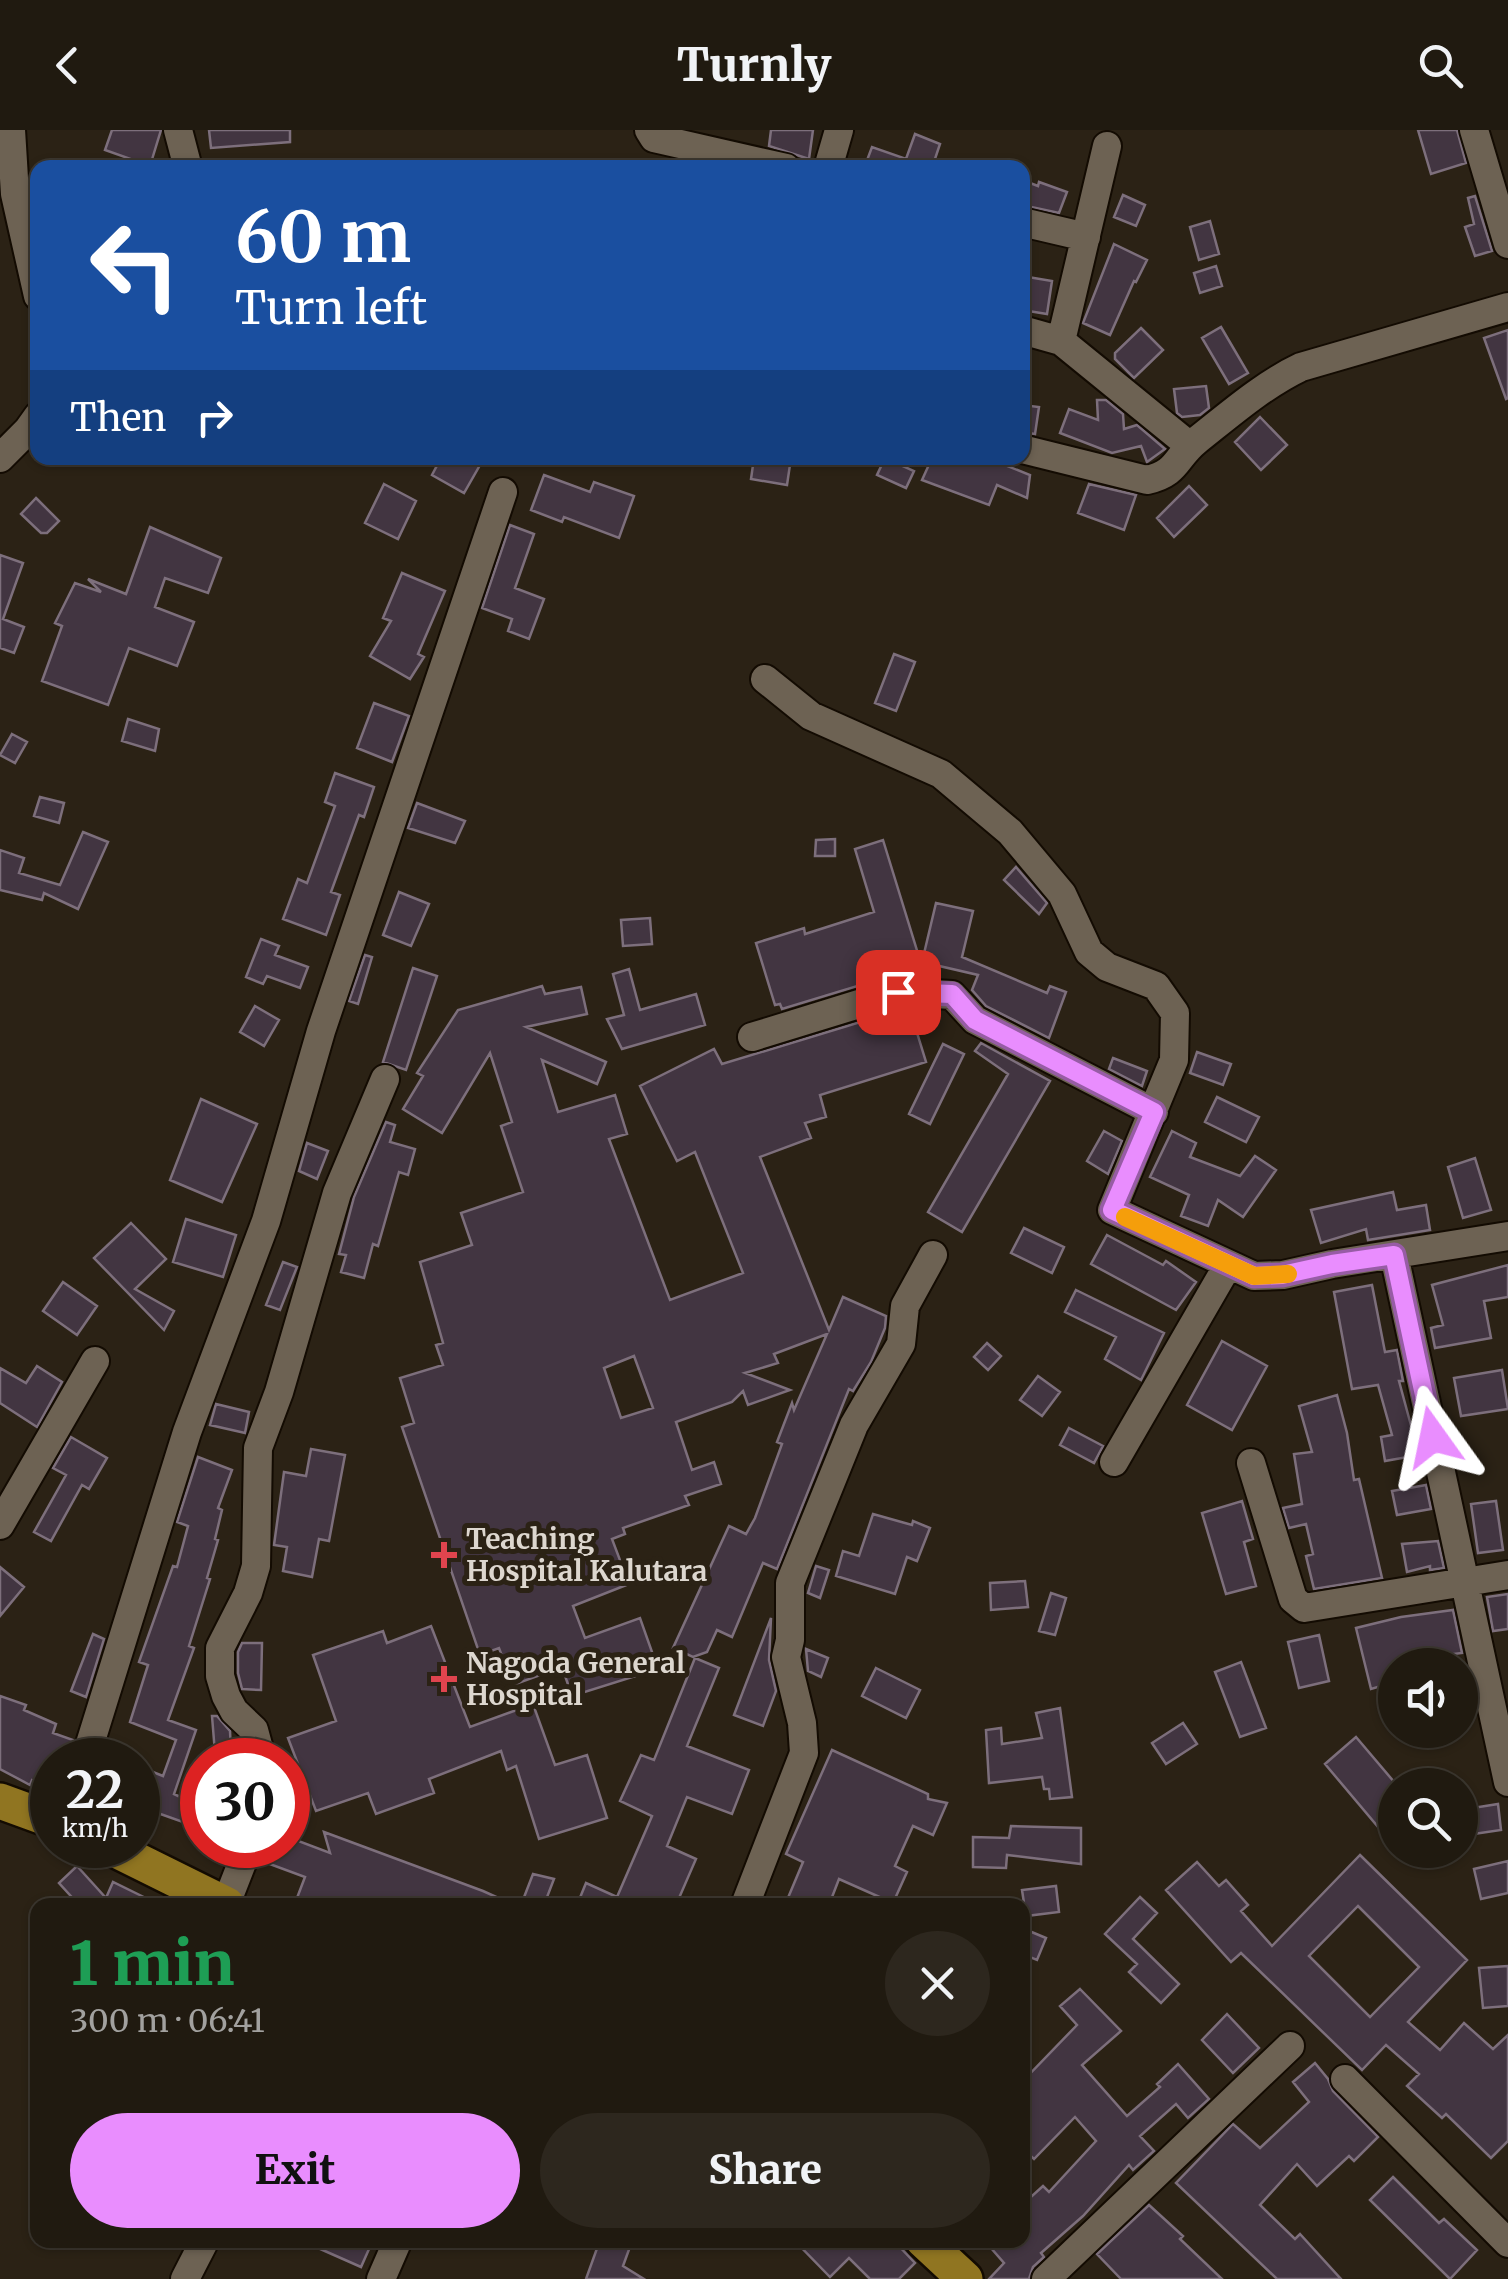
<!DOCTYPE html>
<meta charset="utf-8">
<style>
:root{--surface:#201a10;--page:#2d271e;--text:#f1f3f6;--muted:#a2a19f;--line:#3d3830;--accent:#e98dfe}
body{margin:0;font-family:Merriweather,serif;background:var(--page);color:var(--text);height:100vh;display:flex;flex-direction:column;font-size:38px;white-space:nowrap}
*{box-sizing:border-box;margin:0}
p{font-size:32px;color:var(--muted)}
.icon{flex:none;width:55px;height:55px;fill:none;stroke:currentColor;stroke-width:2;stroke-linecap:round;stroke-linejoin:round}
.map{position:relative;flex:1;overflow:hidden}
.drawer{position:absolute;left:30px;top:1768px;width:1000px;height:350px;display:flex;flex-direction:column;background:var(--surface);border-radius:20px;box-shadow:0 2px 8px #0004,0 0 0 2px var(--line)}
.drawer>*{flex:none}
.hud{position:absolute;left:30px;top:30px;width:1000px;height:305px;border-radius:20px;box-shadow:0 2px 8px #0004,0 0 0 2px var(--line);background:#1a4fa0;color:#fff;overflow:hidden}
.tools{position:absolute;left:1378px;top:1518px;display:grid;gap:20px}
.tools a{display:grid;place-items:center;width:100px;height:100px;border-radius:50%;background:var(--surface);box-shadow:0 2px 8px #0004,0 0 0 2px var(--line);font-size:50px}
.speed{position:absolute;left:30px;top:1608px;display:flex;gap:20px;font-size:50px;font-weight:700;text-align:center}
.speed>*{display:grid;place-content:center;width:130px;height:130px;border-radius:50%;background:var(--surface);box-shadow:0 2px 8px #0004,0 0 0 2px var(--line);line-height:1}
.speed small{font-size:25px;font-weight:400}
.speed .limit{border:15px solid #d22;background:#fff;color:#111}
.pin{position:absolute;display:grid;place-items:center;width:85px;height:85px;color:#fff;margin:-42px;border-radius:20px;box-shadow:0 5px 15px #0006}
.me{position:absolute;width:110px;margin:-55px;rotate:348deg;stroke-linejoin:round;filter:drop-shadow(0 0 8px #0008)}
.turn{display:flex;align-items:center;gap:35px;height:210px;padding:0 40px;font-size:45px}
.turn .icon{width:130px;height:130px;stroke-width:2.5}
.turn b{display:block;font-size:70px;line-height:85px}
.then{display:flex;align-items:center;height:95px;padding:0 40px;background:#0003;gap:20px;font-size:38px}
.round{display:grid;place-items:center;flex:none;width:105px;height:105px;border-radius:52px;background:var(--page)}
.overview{display:flex;align-items:center;justify-content:space-between;height:170px;padding:0 40px}
h1{font-size:60px;font-weight:800;line-height:75px;color:#1e9e55}
.action{display:flex;gap:20px;margin-top:auto;padding:20px 40px}
.action a{flex:1;height:115px;border-radius:60px;background:var(--accent);color:#111;font-size:40px;font-weight:800;line-height:115px;text-align:center}
.action a+a{background:var(--page);color:var(--text)}
header{display:flex;justify-content:space-between;align-items:center;height:130px;padding:0 40px;background:var(--surface);font-size:45px;font-weight:800}
.map>svg:first-child{display:block}
.building{fill:#423541;stroke:#7d6f7c;stroke-width:2.5;fill-rule:evenodd}
.lines{fill:none;stroke-linecap:round;stroke-linejoin:round}
.minor-casing{stroke:#130b02;stroke-width:32}
.major-casing{stroke:#130b02;stroke-width:40}
.minor{stroke:#6d6253;stroke-width:28}
.major{stroke:#907521;stroke-width:35}
.route-casing{stroke:#975ca5;stroke-width:25}
.route{stroke:#e98dfe;stroke-width:18}
.slow{stroke:#f59e0b;stroke-width:18}
.health-dot{fill:#e0444e;stroke:#2b2215;stroke-width:4}
.labels{text-anchor:middle;stroke-width:10;stroke-linejoin:round;paint-order:stroke}
.poi-label{font-size:28px;font-weight:bold;fill:#ddd7cf;stroke:#2b2215;text-anchor:start}
</style>
<header><svg class="icon" aria-label="back" viewBox="0 0 24 24"><path d="M15 5l-7 7 7 7"/></svg>Turnly<svg class="icon" aria-label="search" viewBox="0 0 24 24"><circle cx="10" cy="10" r="6"/><path d="M15 15l6 6"/></svg></header>
<div class="map">
<svg width="1508" height="2149" viewBox="0 0 1508 2149">
<rect width="100%" height="100%" fill="#2b2215"/>
<path class="building" d="M112,0h49l-11,36 -45,-16z
M209,0h81v12l-79,6z
M771,0h42l-4,29 -40,-13z
M1418,0h39l9,33 -35,11z
M915,4l25,10 -8,24h-52l-14,-5 6,-16 34,12z
M1022,50l16,6 1,-4 28,10 -8,21 -37,-8z
M1123,65l22,10 -9,21 -22,-9z
M1475,66l17,55 -17,5 -10,-29 9,-3 -6,-26z
M1210,91l9,33 -20,6 -9,-33z
M1114,114l33,16 -11,22 -2,-1 -24,54 -27,-12z
M1216,136l6,20 -22,7 -6,-20z
M1022,146l30,5 -5,33 -25,-4z
M1221,197l27,46 -19,11 -27,-46z
M1141,198l22,22 -29,28 -19,-19v-6z
M1508,200v68l-2,1 -22,-61z
M1206,256l3,22 -9,7 -18,2 -5,-4 -3,-24z
M1097,270h9l17,14 1,15 13,-4 28,24 -18,13 -6,-16 -29,7 -52,-20 9,-24 29,11z
M1022,275l17,2 -4,27 -13,-2z
M1260,287l27,28 -26,25 -26,-28z
M441,328h43l-20,35 -32,-18z
M754,328h37l-4,27 -36,-6z
M885,328l29,13 -8,17 -29,-13z
M932,328h55l43,17 -3,23 -30,-13 -8,20 -67,-25z
M544,345l46,17 4,-10 40,14 -15,42 -55,-21 -2,5 -31,-12z
M384,354l32,17 -18,38 -33,-16z
M1089,354l47,11 -12,35 -46,-17z
M1189,356l18,19 -33,32 -17,-19z
M36,368l23,23 -12,12h-6l-20,-19z
M510,395l24,9 -19,54 29,11 -15,40 -21,-8 4,-12 -30,-11z
M150,397l71,31 -13,35 -43,-15 -10,29 39,15 -17,44 -48,-18 -21,57 -66,-24 20,-55 -7,-3 20,-40 26,9 -13,-13 38,15z
M0,425l23,8 -20,56 21,8 -10,26 -14,-5z
M402,443l43,18 -27,63 6,3 -14,22 -40,-23 21,-35 -8,-3z
M894,524l21,8 -19,49 -21,-8z
M374,573l35,13 -17,46 -35,-14z
M128,589l31,10 -4,22 -33,-10z
M12,604l15,8 -12,21 -15,-8z
M335,643l39,14 -10,30 -5,-2 -28,77 9,3 -14,40 -43,-16 15,-40 9,4 28,-77 -10,-4z
M40,667l24,6 -5,20 -25,-7z
M417,673l48,18 -10,22 -47,-15z
M83,702l25,10 -30,67 -34,-16 -2,7 -42,-10v-40l24,8 -5,15 41,12z
M835,709v17h-20l1,-16z
M883,710l36,117 -48,15 3,9 -92,28 -2,-5 -5,1 -19,-62 48,-15 1,6 69,-22 -19,-63z
M1016,737l31,36 -8,11 -35,-34z
M399,762l30,12 -18,42 -28,-11z
M936,773l37,8 -11,46 85,36 3,-7 16,6 -17,46 -63,-32 -14,-16 6,-15 -56,-13z
M650,788l2,26 -29,2 -2,-26z
M261,809l18,7 -4,9 33,12 -8,21 -33,-12 -4,8 -17,-7z
M365,825l7,2 -14,47 -9,-3z
M413,838l24,8 -31,94 -23,-8z
M629,839l11,41 56,-16 9,31 -83,24 -15,-30 17,-4 -11,-41z
M542,856l3,8 36,-7 6,27 -61,13 80,35 -9,22 -55,-24 16,52 57,-17 12,39 -18,5 61,161 73,-27 -48,-121 -18,9 -37,-75 74,-37 8,15 178,-54h10l16,52 -106,33 6,22 -21,6 6,15 -51,19 69,173 14,-33 43,19 -1,12 -14,34 -18,29 -4,-2 -72,180 -14,-6 -31,74 -15,-7 -10,22 -14,5 -20,-9 56,-122 17,8 9,-16 27,-74 -5,-2 15,-39 2,7 33,-76 -53,20 4,9 -33,10 45,17 -42,15 -5,-14 -11,11 -56,20 16,48 22,-8 7,22 -36,12 4,9 -66,23 2,6 -13,5 17,45 -56,22 12,32 55,-20 18,51 -86,27 -10,-29 -49,18 -14,-37 -19,7 -78,-228 12,-4 -14,-45 43,-13 -7,-20 7,-2 -23,-81 52,-17 -11,-32 62,-21 -22,-66 11,-4 -22,-69 -48,80 -39,-24 20,-33 -6,-3 41,-63zM634,1226l19,52 -32,10 -17,-50z
M255,876l24,14 -15,26 -24,-14z
M981,913l69,38 -88,151 -34,-20 80,-138 -33,-23z
M943,914l21,10 -34,70 -21,-10z
M1197,922l34,12 -8,21 -33,-12z
M1113,928l34,13 -5,15 -33,-17z
M1217,967l42,20 -13,25 -41,-20z
M201,969l56,25 -35,78 -52,-22z
M386,992l9,3 -5,17 25,7 -7,26 -9,-3 -21,74 -5,-2 -9,34 -23,-6 5,-17 -7,-1 15,-57z
M1104,1001l18,10 -14,33 -21,-13z
M1172,1001l24,12 -6,14 50,19 15,-20 21,14 -33,47 -25,-17 -10,26 -27,-10 8,-21 -39,-18z
M307,1013l21,8 -11,28 -18,-8z
M1475,1028l16,52 -28,8 -15,-51z
M1393,1062l4,18 29,-5 4,25 -62,10 -2,-11 -45,14 -10,-33z
M186,1089l50,16 -13,42 -50,-15z
M131,1093l35,36 -31,30 39,22 -10,19 -70,-72z
M1024,1098l40,19 -12,26 -41,-20z
M1107,1105l56,30 3,-4 30,21 -20,28 -85,-46z
M283,1132l14,5 -17,43 -14,-5z
M1508,1135v32l-24,4 7,37 -56,10 -4,-20 12,-3 -11,-40z
M63,1152l34,24 -20,29 -34,-24z
M1372,1155l13,67 12,-2 6,31h-4l20,74 -34,6 -4,-24 11,-2 -14,-50 -26,4 -18,-97z
M1076,1160l88,43 -23,47 -36,-21 11,-22 -51,-25z
M1222,1211l45,25 -35,64 -45,-25z
M987,1213l14,13 -13,14 -14,-13z
M37,1236l25,16 -25,45 -37,-24v-35l26,15z
M1502,1240l6,39 -47,7 -7,-38z
M1038,1246l22,16 -18,24 -22,-16z
M1337,1265l10,38 7,47 5,-1 23,99 -68,11 -8,-33 7,-2 -7,-30 -17,4 -6,-20 19,-4 -8,-50 18,-2 -13,-46z
M216,1274l33,8 -4,21 -35,-8z
M1069,1298l34,18 -9,17 -34,-18z
M71,1307l36,21 -18,31 -7,-4 -31,56 -17,-9 32,-57 -13,-7z
M311,1319l34,6 -16,86 -10,-2 -7,38 -29,-6 4,-24 -13,-2 10,-73 22,4z
M198,1327l34,13 -14,38 4,2 -7,29 3,1 -11,38 3,1 -21,67 5,2 -26,72 28,10 -22,64 27,13 -7,19 -56,-20v-40l25,10 13,-36 -46,-18 18,-57 -9,-3 34,-96 4,1 11,-41 -11,-4z
M1426,1355l5,24 -34,6 -5,-24z
M1242,1371l11,38 -9,3 12,44 -30,8 -24,-81z
M1496,1371l7,49 -25,3 -7,-49z
M873,1384l39,11 1,-4 17,7 -13,33 -10,-4 -12,37 -59,-18 7,-25 16,5z
M1438,1411l6,27 -14,2v-4l-23,6 -5,-28z
M816,1436l13,4 -9,28 -12,-5z
M0,1437l24,20 -24,29z
M1025,1451l3,26 -37,3 -1,-27z
M1051,1463l15,5 -11,37 -16,-4z
M1508,1464v35l-15,2 -6,-34z
M1453,1480l9,43 -67,8v21l-24,7 -15,-61 45,-11z
M771,1488l-2,42 7,31 -13,35 -29,-11z
M431,1496l39,101 63,-23 22,61 32,-10 20,63 -68,21 -23,-73 -9,4 -6,-19 -72,28 5,14 -58,21 -8,-21 -52,18 -28,-73 48,-17 -23,-66 70,-24 4,12z
M93,1504l11,5 -18,58 -15,-6z
M1319,1505l10,46 -30,7 -11,-46z
M242,1513h20l-1,47 -19,-1 -4,-16v-21z
M806,1519l22,9 -7,19 -13,-6z
M695,1528l24,10 -32,78 62,24 -17,44 -45,-17 -20,49 29,13 -20,46h-99l9,-22 31,14 35,-81 -32,-15 21,-46 13,5z
M1241,1532l25,66 -26,9 -25,-65z
M876,1538l44,22 -14,28 -44,-22z
M0,1566l26,9 -2,5 32,14 -3,9 20,7 -5,20h-16v28l-20,-8 -2,5 -30,-16z
M1060,1578l12,89 -22,2 -1,-10h-5l-2,-12 -53,6 -3,-53 15,-2 1,16 40,-6 -6,-25z
M212,1586h5l13,15 1,21 -16,1z
M1183,1593l14,21 -31,20 -14,-21z
M1356,1607l39,46v64l-70,-83z
M832,1620l96,44v5l19,4 -14,32 -20,-9 -18,40 12,6 -14,31 -54,-24 -10,26h-44l18,-43 -17,-8z
M1498,1674l3,26 -41,6v-26z
M1011,1696l70,2v36l-74,-9 -1,13 -33,-1v-30l36,1z
M324,1702l159,59 31,14h-197l-20,-7 8,-21 -38,-14 7,-18h14v-8l42,16z
M1360,1725l107,105 -59,62 32,28 24,-27 29,26 15,-14v106l-17,17 -45,-44 -4,4 -35,-32 12,-12 -33,-29 -24,25 -121,-117 -10,9 -65,-72 31,-28 22,24 7,-6 22,25 -7,6 31,35zM1358,1776l61,61 -49,50 -61,-61z
M1508,1731v32l-27,6 -7,-30z
M77,1736l29,32 7,-16 47,23h-81l-20,-22z
M533,1744l21,5 -10,26h-23z
M1056,1756l3,26 -33,4 -4,-26z
M1140,1767l17,16 -24,26 46,45 -18,19 -32,-31 8,-8 -32,-30z
M1022,1798l24,10 -9,22 -15,-6z
M1508,1836v40l-25,2 -4,-40z
M1080,1859l41,42 -39,34 45,51 33,-29 -3,-3 21,-20 31,35 -21,19 -12,-14 -36,32 14,15 -21,19 -4,-5 -46,51 -42,37 3,4 -11,10 -4,12h-40l15,-16 -20,-23h38v-35l21,-19 6,6 47,-51 -21,-24 -41,42 -12,-11v-66l55,-57 -17,-19z
M1227,1884l32,34 -26,25 -31,-33z
M1315,1933l13,16 5,12 45,46 -24,24 -5,-5 -32,30 -20,-22 -37,41 35,34 5,-5 41,45h-64l-101,-96 57,-59 27,24 49,-46 -16,-20z
M1393,2047l46,46 5,-4 33,31 -27,29 -80,-79z
M1149,2075l34,31 -3,3 42,40h-101l-24,-25z
M300,2110h73l-12,27z
M600,2110h19l12,4 -8,22 21,13h-58z
M794,2110h99l22,23 -16,16h-29l-21,-21 -19,19z"/>
<g class="lines">
<g class="minor-casing">
<path id="minor" d="M11,0l4,64 23,102
M178,0l10,38
M649,0l5,8 132,30
M1474,0l34,114
M828,38l11,-38
M1022,92l64,15
M1022,200l39,11 129,105
M1061,211l46,-195
M1022,319l125,31c31,-7 28,-22 49,-39 33,-26 67,-56 105,-74l207,-60
M0,328l28,-28 10,-14
M765,549l46,37 130,58 69,58 52,62 27,58 18,15 49,19 19,27 -1,47 -62,150 142,66 29,-1 49,-11 176,-28
M752,907l146,-45 54,3 23,25 179,92
M1394,1125l114,527
M1114,1332l114,-197
M1251,1333l42,136 11,9 204,-33
M0,1395l95,-164
M85,1630l102,-328 79,-211 55,-190 182,-539
M262,1630l-8,-30 -20,-19 -8,-15 -6,-20v-28l28,-55 8,-27 2,-118 21,-56 58,-199 48,-114
M226,1774l23,-59
M745,1775l59,-152 -2,-30 -16,-66 4,-17v-57l64,-158 47,-81 4,-38 28,-51
M1345,1949l163,164
M185,2149l20,-39
M381,2149l17,-39
M1046,2149l244,-233"/>
</g>
<g class="major-casing">
<path id="major" d="M0,1671l52,19
M106,1715l121,60
M923,2110l42,39"/>
</g>
<use href="#minor" class="minor"/>
<use href="#major" class="major"/>
</g>
<g class="lines">
<g class="route-casing">
<path id="route" d="M898,862l54,2 23,26 179,92 -42,98 142,66 28,-1 50,-11 62,-9 39,182"/>
</g>
<use href="#route" class="route"/>
<path class="slow" d="M1125,1087l129,59 34,-2"/>
</g>
<g class="health-dot">
<path d="M439 1410h10v10h10v10h-10v10h-10v-10h-10v-10h10z"/>
<path d="M439 1534h10v10h10v10h-10v10h-10v-10h-10v-10h10z"/>
</g>
<g class="labels">
<g class="poi-label">
<text x="466" y="1419">Teaching<tspan x="466" dy="32">Hospital Kalutara</tspan></text>
<text x="466" y="1543">Nagoda General<tspan x="466" dy="32">Hospital</tspan></text>
</g>
</g>
</svg>
<div class="tools">
<a><svg class="icon" aria-label="sound" viewBox="0 0 24 24"><path d="M4 9h4l5-4v14l-5-4H4zM17 9q2 3 0 6"/></svg></a>
<a><svg class="icon" aria-label="search" viewBox="0 0 24 24"><circle cx="10" cy="10" r="6"/><path d="M15 15l6 6"/></svg></a>
</div>
<div class="speed"><div>22<small>km/h</small></div><div class="limit">30</div></div>
<div class="pin" style="left:898px;top:862px;background:#d93025"><svg class="icon" aria-label="arrive" viewBox="0 0 24 24"><path d="M6 21V4h12l-3 4 3 4H6"/></svg></div>
<svg class="me" style="left:1433px;top:1307px" viewBox="-20 -20 40 40"><path d="M0-17L14 15 0 8-14 15z" fill="#e98dfe" stroke="#fff" stroke-width="4"/></svg>
<div class="hud">
<div class="turn"><svg class="icon" aria-label="left" viewBox="0 0 24 24"><path d="M17 20v-9H6M10 6l-5 5 5 5"/></svg><div><b>60 m</b>Turn left</div></div>
<div class="then">Then<svg class="icon" aria-label="right" viewBox="0 0 24 24"><path d="M7 20v-9h11M14 6l5 5-5 5"/></svg></div>
</div>
<section class="drawer">
<div class="overview"><div><h1>1 min</h1><p>300 m · 06:41</p></div><a class="round"><svg class="icon" aria-label="close" viewBox="0 0 24 24"><path d="M6 6l12 12M18 6L6 18"/></svg></a></div>
<div class="action"><a>Exit</a><a>Share</a></div>
</section>
</div>
